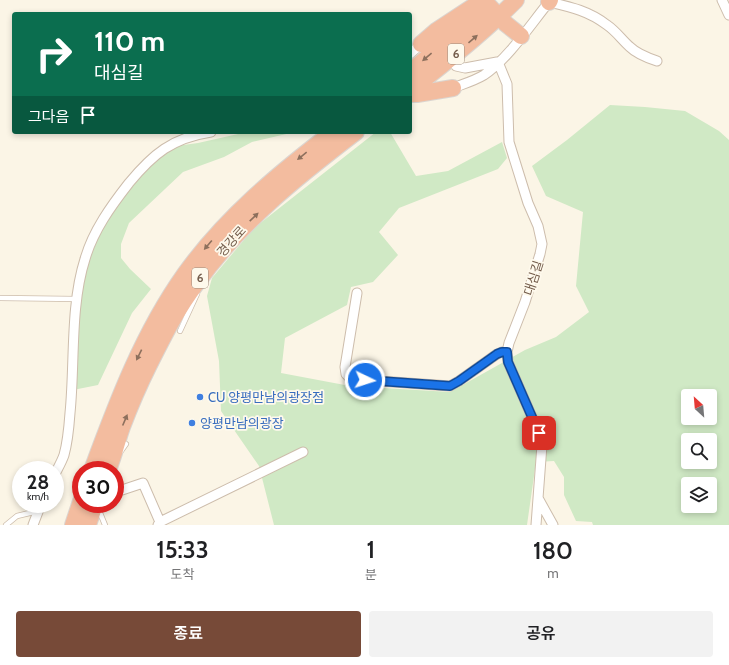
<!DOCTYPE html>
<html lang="ko">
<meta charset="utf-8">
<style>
:root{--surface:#fff;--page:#f2f2f2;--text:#202124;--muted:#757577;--accent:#774a38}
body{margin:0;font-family:Cabin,"Noto Sans KR",sans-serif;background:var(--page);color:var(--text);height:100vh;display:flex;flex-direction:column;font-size:15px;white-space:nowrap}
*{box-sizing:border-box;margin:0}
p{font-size:13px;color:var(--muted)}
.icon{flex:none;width:22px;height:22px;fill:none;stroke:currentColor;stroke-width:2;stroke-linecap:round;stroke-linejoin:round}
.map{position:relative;height:525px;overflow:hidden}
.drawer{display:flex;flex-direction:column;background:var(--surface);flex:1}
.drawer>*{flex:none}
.guide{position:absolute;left:12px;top:12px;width:400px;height:122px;border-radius:4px;box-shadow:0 2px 6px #0003;background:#0b6e4f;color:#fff;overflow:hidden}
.needle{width:26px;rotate:334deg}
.fabs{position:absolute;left:681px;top:389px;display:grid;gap:8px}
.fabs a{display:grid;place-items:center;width:36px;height:36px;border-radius:4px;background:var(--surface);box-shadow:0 2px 6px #0003;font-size:20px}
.speed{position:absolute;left:12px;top:461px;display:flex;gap:8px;font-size:20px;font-weight:700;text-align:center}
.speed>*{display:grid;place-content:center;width:52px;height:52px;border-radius:50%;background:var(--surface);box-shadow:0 2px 6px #0003;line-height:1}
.speed small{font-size:10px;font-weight:400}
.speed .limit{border:6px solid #d22;background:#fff;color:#111}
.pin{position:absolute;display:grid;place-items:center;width:34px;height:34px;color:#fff;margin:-17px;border-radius:8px;box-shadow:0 2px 6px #0006}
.me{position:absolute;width:44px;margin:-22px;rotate:94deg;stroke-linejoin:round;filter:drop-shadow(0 0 3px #0008)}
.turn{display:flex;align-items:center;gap:14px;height:84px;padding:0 16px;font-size:18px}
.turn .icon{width:52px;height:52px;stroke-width:2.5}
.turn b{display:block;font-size:28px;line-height:34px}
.then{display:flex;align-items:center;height:38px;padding:0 16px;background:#0003;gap:8px;font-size:15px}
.eta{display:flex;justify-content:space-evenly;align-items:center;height:68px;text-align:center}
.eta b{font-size:24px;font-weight:600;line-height:28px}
.button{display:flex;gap:8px;margin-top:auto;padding:8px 16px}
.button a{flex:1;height:46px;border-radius:4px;background:var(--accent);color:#fff;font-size:16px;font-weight:600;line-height:46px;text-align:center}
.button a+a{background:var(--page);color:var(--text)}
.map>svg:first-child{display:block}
.green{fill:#d0e9c5;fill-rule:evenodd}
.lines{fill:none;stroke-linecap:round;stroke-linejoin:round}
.lane-casing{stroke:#cdbdac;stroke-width:6}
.street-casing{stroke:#cdbdac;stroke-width:11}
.highway-casing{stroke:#dbd5d0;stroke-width:18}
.lane{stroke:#fff;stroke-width:4.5}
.street{stroke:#fff;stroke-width:9}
.highway{stroke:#f3bc9f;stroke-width:16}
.oneway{fill:#8d705d}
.route-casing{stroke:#114b97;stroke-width:10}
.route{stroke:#1a73e8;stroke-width:7}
.shop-dot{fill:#3f7fe0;stroke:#fef9ec;stroke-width:1.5}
.labels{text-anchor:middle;stroke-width:3.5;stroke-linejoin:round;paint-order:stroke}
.shield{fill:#fef9ec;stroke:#9d8c7c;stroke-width:1}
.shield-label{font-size:12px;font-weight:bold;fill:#745d4c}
.street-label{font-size:13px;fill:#745d4c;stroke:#fef9ec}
.shop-label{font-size:13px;fill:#366cbe;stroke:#fef9ec;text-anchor:start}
</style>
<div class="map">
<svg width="729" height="525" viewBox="0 0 729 525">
<rect width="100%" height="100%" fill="#fbf5e6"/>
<path class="green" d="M610,105l35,2 40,4 34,20 10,9v385h-136l-1,-3 -16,-1 -12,-26v-18l-10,-16 -18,1 -9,63h-253l-15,-59 -38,-55 -2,-50 -12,-65 5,-18 42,-50 122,-96h14l26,44 32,-5 54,-29 5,16 -9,11 -99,39 -20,24 19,23 -25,27 -22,5 -4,18 -62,33 -4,35 69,13 100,6 75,-42 31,-13 33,-25 -13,-26 7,-74 -37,-16 -14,-30 35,-26zM688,396h22v22h-22zM688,440h22v22h-22zM688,484h22v22h-22z
M247,132h48l-43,10 -28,15 -41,15 -54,51 -8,21v14l9,11 21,20 -19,24 -34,72 -30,6 9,-81 9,-44 19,-43 16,-27 41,-44 14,-6 22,-3z"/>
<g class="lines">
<g class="lane-casing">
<path id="lane" d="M0,298l77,1
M180,331l17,-37
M121,451l5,-7
M98,508l7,17
M6,525l11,-9 21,-5"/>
</g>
<g class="street-casing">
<path id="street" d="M722,0l7,15
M410,54l11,-10 2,3
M498,62l9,22 2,58 19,61 10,23 4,18 -2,10 -15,48 -16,41 -2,9 1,10 31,71 3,12 -6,80
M456,66l9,2 32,-6
M453,88c10,-4 21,-7 31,-13 24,-16 47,-51 65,-73 22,5 40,9 58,23 9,6 15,15 23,22 7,7 18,11 27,14
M357,293l-12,74 1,7 5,5 99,7 9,-5 38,-27 5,-2h5
M55,474c3,-6 7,-13 9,-19 4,-14 5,-28 6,-42 5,-50 0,-107 15,-154 8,-28 26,-53 44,-76 24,-29 43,-45 82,-51
M115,488l7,2 21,-7 17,39 -2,3
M538,498l15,27
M160,522l143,-70
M33,525l8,-21"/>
</g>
<g class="highway-casing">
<path id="highway" d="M549,2l1,-2
M421,44l15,-13 38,-25h15l17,18 15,12
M410,72l79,-66
M410,90c37,-28 73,-57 106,-90
M410,94h7l36,-6
M92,470c25,-68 51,-137 93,-196 40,-56 94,-101 148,-142
M108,470c6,-14 9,-29 14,-43 8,-21 17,-42 27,-62 14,-28 28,-56 47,-81 43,-61 101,-107 160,-152
M73,525l8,-24
M88,525l7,-21"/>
</g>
<use href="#lane" class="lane"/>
<use href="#street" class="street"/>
<use href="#highway" class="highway"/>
</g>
<defs><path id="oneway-solid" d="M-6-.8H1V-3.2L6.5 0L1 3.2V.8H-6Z"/></defs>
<g class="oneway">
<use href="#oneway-solid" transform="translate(473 39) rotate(-41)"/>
<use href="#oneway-solid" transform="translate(427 57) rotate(140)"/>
<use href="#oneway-solid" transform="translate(302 156) rotate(141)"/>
<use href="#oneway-solid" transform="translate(254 217) rotate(-44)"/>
<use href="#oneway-solid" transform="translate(208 245) rotate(130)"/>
<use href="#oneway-solid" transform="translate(139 355) rotate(116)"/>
<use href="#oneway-solid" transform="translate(125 420) rotate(-67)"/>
</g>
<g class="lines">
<g class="route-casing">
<path id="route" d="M365,380l85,6 9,-5 38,-27 5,-2h5l1,10 31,71"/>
</g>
<use href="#route" class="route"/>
</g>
<g class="shop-dot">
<circle cx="200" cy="397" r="4"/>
<circle cx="192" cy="423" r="4"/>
</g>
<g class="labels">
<g class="shield">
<rect x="448" y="44" width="16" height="20" rx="3"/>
<rect x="192" y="268" width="16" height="20" rx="3"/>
</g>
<g class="shield-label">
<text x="456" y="58">6</text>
<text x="200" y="282">6</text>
</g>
<g class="street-label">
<text transform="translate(231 241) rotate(-48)" y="5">경강로</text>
<text transform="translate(533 278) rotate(-72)" y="5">대심길</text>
</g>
<g class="shop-label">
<text x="208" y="402">CU 양평만남의광장점</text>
<text x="200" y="428">양평만남의광장</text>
</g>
</g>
</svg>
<div class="fabs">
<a><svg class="needle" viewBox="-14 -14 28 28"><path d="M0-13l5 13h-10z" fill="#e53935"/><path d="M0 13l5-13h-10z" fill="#757577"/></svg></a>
<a><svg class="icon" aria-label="search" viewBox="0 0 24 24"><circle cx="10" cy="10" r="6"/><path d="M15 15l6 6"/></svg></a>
<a><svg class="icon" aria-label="layers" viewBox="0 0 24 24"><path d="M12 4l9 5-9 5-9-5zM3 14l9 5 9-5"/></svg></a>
</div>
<div class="speed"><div>28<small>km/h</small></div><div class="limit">30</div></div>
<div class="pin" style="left:539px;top:433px;background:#d93025"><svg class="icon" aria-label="arrive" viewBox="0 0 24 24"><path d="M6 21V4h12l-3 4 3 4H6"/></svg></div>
<svg class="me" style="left:365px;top:380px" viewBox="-20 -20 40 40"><circle r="17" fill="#1a73e8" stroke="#fff" stroke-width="3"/><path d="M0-11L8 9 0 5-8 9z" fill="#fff"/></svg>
<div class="guide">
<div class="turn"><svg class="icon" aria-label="right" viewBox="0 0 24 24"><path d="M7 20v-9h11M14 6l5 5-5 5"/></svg><div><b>110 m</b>대심길</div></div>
<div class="then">그다음<svg class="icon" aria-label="arrive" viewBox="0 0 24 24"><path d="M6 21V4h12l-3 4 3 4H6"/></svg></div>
</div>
</div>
<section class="drawer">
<div class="eta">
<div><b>15:33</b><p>도착</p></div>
<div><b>1</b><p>분</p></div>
<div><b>180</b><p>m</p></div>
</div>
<div class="button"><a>종료</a><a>공유</a></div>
</section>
